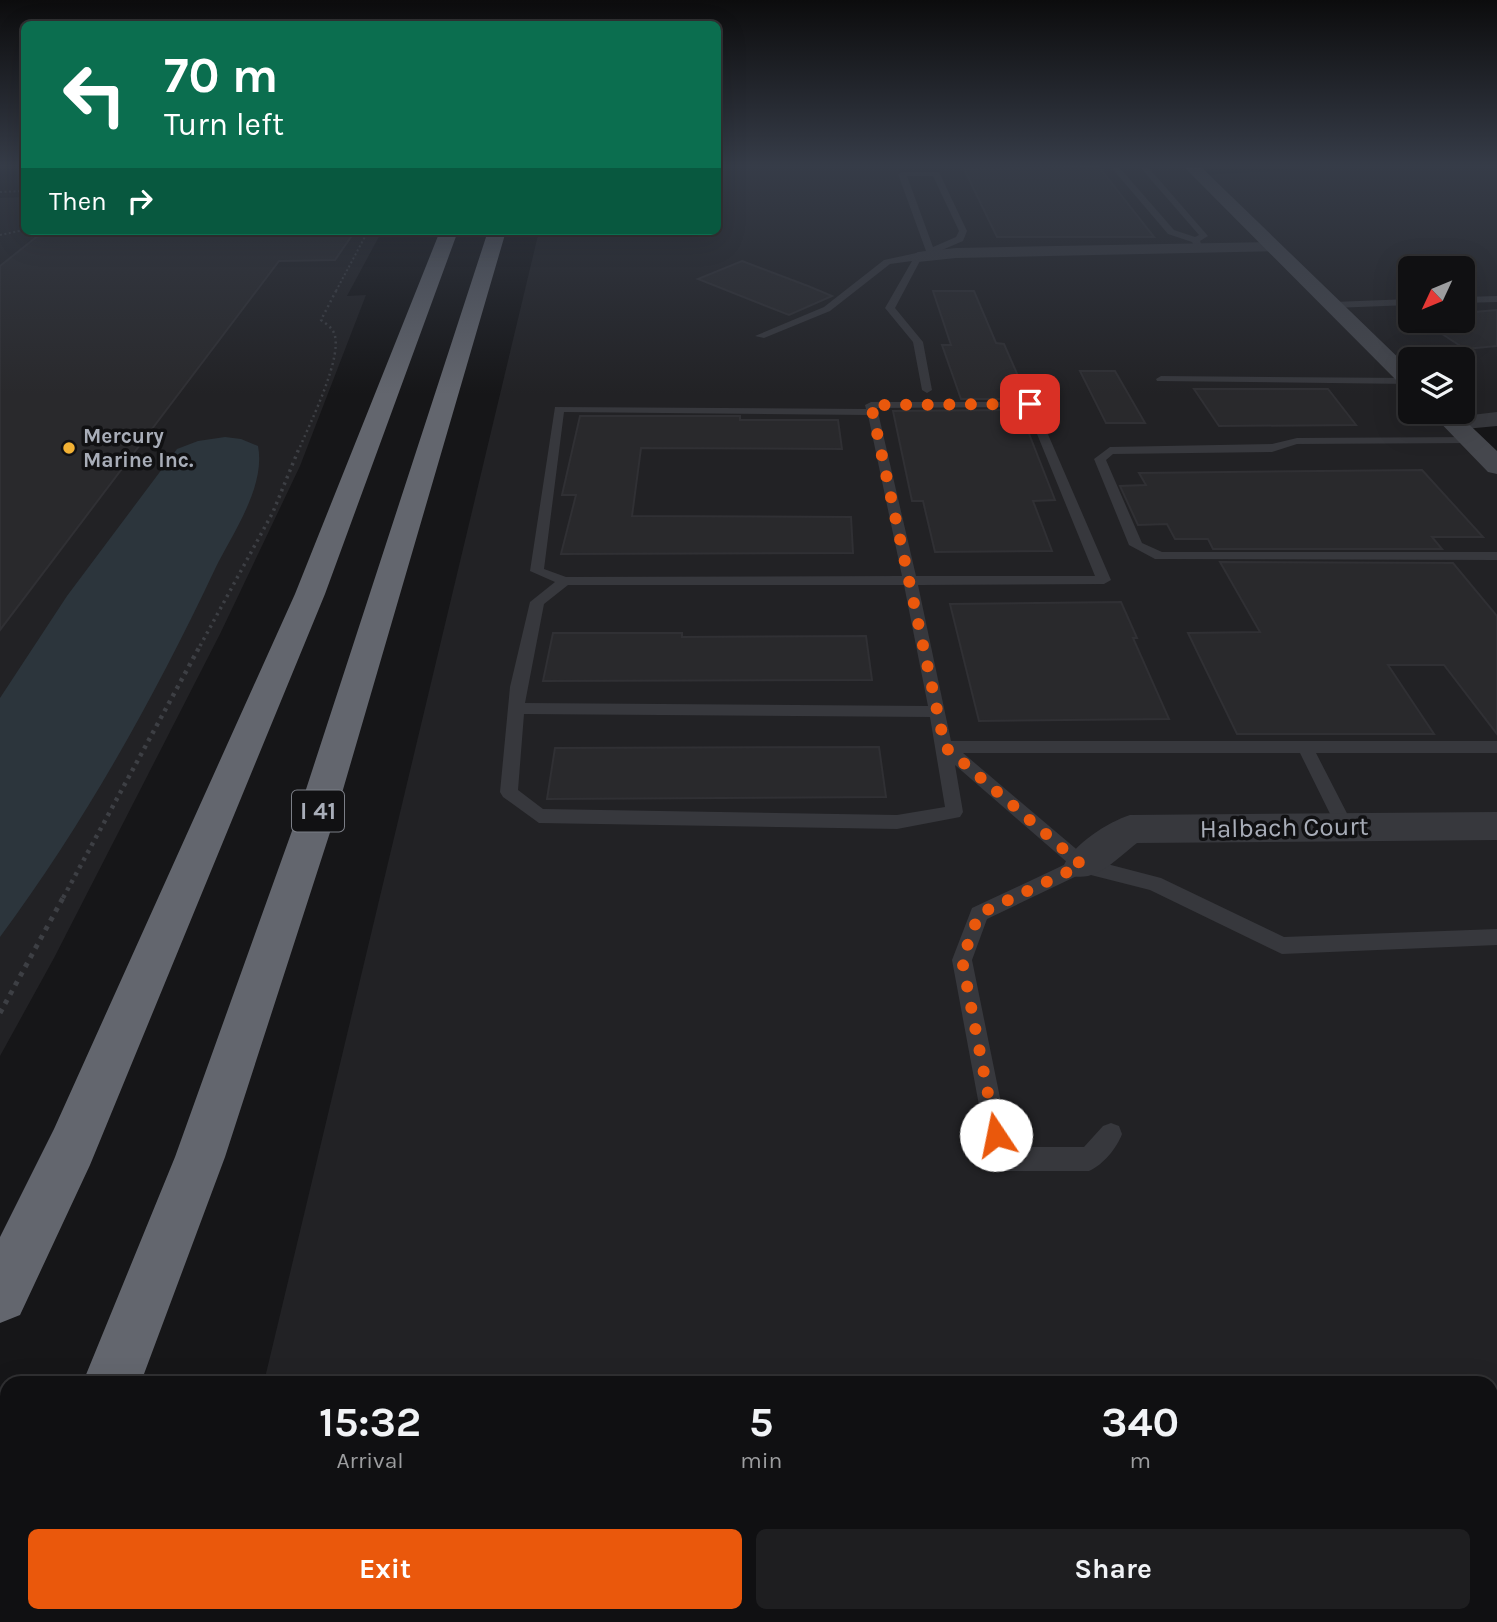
<!DOCTYPE html>
<style>
:root{--surface:#101012;--page:#1e1e20;--text:#f1f3f6;--muted:#9c9d9f;--line:#303032;--accent:#ea580c}
body{margin:0;font-family:Karla,sans-serif;background:var(--page);color:var(--text);height:100vh;display:flex;flex-direction:column;font-size:26px;white-space:nowrap}
*{box-sizing:border-box;margin:0}
p{font-size:23px;color:var(--muted)}
.icon{flex:none;width:38px;height:38px;fill:none;stroke:currentColor;stroke-width:2;stroke-linecap:round;stroke-linejoin:round}
.map{position:relative;flex:1;overflow:hidden}
.drawer{position:absolute;left:0px;top:1376px;width:1498px;height:247px;display:flex;flex-direction:column;background:var(--surface);border-radius:21px 21px 0 0;box-shadow:0 7px 28px #0002,0 0 0 2px var(--line)}
.drawer>*{flex:none}
.hud{position:absolute;left:21px;top:21px;width:700px;height:214px;border-radius:10px;box-shadow:0 7px 28px #0002,0 0 0 2px var(--line);background:#0b6e4f;color:#fff;overflow:hidden}
.needle{width:46px;rotate:226deg}
.controls{position:absolute;left:1398px;top:256px;display:grid;gap:14px}
.controls a{display:grid;place-items:center;width:77px;height:77px;border-radius:10px;background:var(--surface);box-shadow:0 7px 28px #0002,0 0 0 2px var(--line);font-size:35px}
.pin{position:absolute;display:grid;place-items:center;width:60px;height:60px;color:#fff;margin:-30px;border-radius:14px;box-shadow:0 4px 10px #0006}
.me{position:absolute;width:77px;margin:-38px;rotate:349deg;stroke-linejoin:round;filter:drop-shadow(0 0 5px #0008)}
.turn{display:flex;align-items:center;gap:24px;height:147px;padding:0 28px;font-size:32px}
.turn .icon{width:91px;height:91px;stroke-width:2.5}
.turn b{display:block;font-size:49px;line-height:60px}
.then{display:flex;align-items:center;height:66px;padding:0 28px;background:#0003;gap:14px;font-size:26px}
.eta{display:flex;justify-content:space-evenly;align-items:center;height:119px;text-align:center}
.eta b{font-size:42px;font-weight:700;line-height:49px}
.action{display:flex;gap:14px;margin-top:auto;padding:14px 28px}
.action a{flex:1;height:80px;border-radius:10px;background:var(--accent);color:#fff;font-size:28px;font-weight:700;line-height:80px;text-align:center}
.action a+a{background:var(--page);color:var(--text)}
.map>svg:first-child{display:block}
.built{fill:#222225;fill-rule:evenodd}
.water{fill:#2c353c}
.building{fill:#29292c;stroke:#303034;stroke-width:2}
.lines{fill:none;stroke-linecap:round;stroke-linejoin:round}
.path-far4{stroke:#3d3f44;stroke-width:2;stroke-dasharray:2 2.5;stroke-linecap:butt}
.path-far3{stroke:#3d3f44;stroke-width:2.5;stroke-dasharray:2 3.5;stroke-linecap:butt}
.path-far2{stroke:#3d3f44;stroke-width:3.5;stroke-dasharray:2.5 4.5;stroke-linecap:butt}
.path-far1{stroke:#3d3f44;stroke-width:4.5;stroke-dasharray:3.5 5;stroke-linecap:butt}
.path{stroke:#3d3f44;stroke-width:5;stroke-dasharray:4.5 6;stroke-linecap:butt}
.service{fill:#37383d;fill-rule:evenodd}
.minor{fill:#37383d;fill-rule:evenodd}
.secondary{fill:#45474d;fill-rule:evenodd}
.motorway{fill:#63666e;fill-rule:evenodd}
.route{stroke:#ea580c;stroke-width:12;stroke-dasharray:0 21.6}
.poi-dot{fill:#f2b134;stroke:#111113;stroke-width:2.5}
.labels{text-anchor:middle;stroke-width:7;stroke-linejoin:round;paint-order:stroke}
.far-poi-label{font-size:21px;font-weight:bold;fill:#a8adb8;stroke:#111113;text-anchor:start}
.shield{fill:#111113;stroke:#7b7e86;stroke-width:2}
.shield-label{font-size:24px;font-weight:bold;fill:#a8adb8}
.street-label{font-size:26px;fill:#a8adb8;stroke:#111113}
</style>
<div class="map">
<svg width="1497" height="1622" viewBox="0 0 1497 1622">
<rect width="100%" height="100%" fill="#161618"/>
<path class="built" d="M718,167h474l8,8 141,-8h156v252l-42,4 42,43v1156h-1290l2,-7h1282v-233h-1227l275,-1151h179zM1410,268h53v52h-53zM1410,359h53v52h-53z
M24,197v34h358l-35,65 19,-1 -66,171 -80,168 -166,324 -54,98v-858z"/>
<path class="water" d="M225,437l16,2 17,7c8,41 -26,88 -43,123 -61,129 -130,253 -215,368v-239l67,-102 110,-147 21,-8z"/>
<path class="building" d="M1099,167l55,70h-157l-33,-68z
M70,231h285l-20,29 -56,1 -279,369v-364l39,-31 27,-1z
M742,261l66,25 24,10 -43,19 -91,-36z
M933,291h41l22,52 8,1 24,55h-67l-19,-54h9z
M1497,310v36l-32,3 -44,-29h42v-7z
M1080,371h35l30,52h-39z
M1194,389h134l28,36 -137,1z
M1024,410l6,13h-4v3l29,74 -22,1 19,50 -117,1 -12,-51h-11l-19,-90z
M580,416h160v4h98l4,29 -201,-1 -9,68 219,1 2,36 -292,1 15,-59h-14z
M1422,470l61,67h-51l10,12h-229l-5,-10h-33l-8,-15 -29,1 -18,-39 26,-1 -7,-12z
M1220,562l233,1 44,53v118l-53,-69h-56l46,69h-197l-49,-101 72,-1z
M1121,602l16,36h-4l36,81 -190,2 -29,-117z
M553,633h129v4l184,-1 6,44 -329,1z
M879,747l7,50 -339,2 8,-51z"/>
<g class="lines">
<path class="path-far4" d="M0,192l24,-1
M0,235l24,-5
M336,291l32,-60"/>
<path class="path-far3" d="M300,447c9,-22 46,-95 33,-116 -2,-4 -8,-8 -12,-11l16,-31"/>
<path class="path-far2" d="M200,646l73,-134 27,-66"/>
<path class="path-far1" d="M63,898l138,-254"/>
<path class="path" d="M0,1013l64,-117"/>
<path class="service" d="M1111,167h8l55,63 21,7 4,-2 -59,-68h8l60,69 -8,5 4,10h-6l-6,-9 -24,-8z
M902,172h37l28,59 -4,10 -42,18 -26,49 28,34 9,48 -5,3 -5,-3 -9,-48 -28,-34 27,-47 -22,3 -60,47 -66,27 -9,-2 69,-29 60,-47 42,-9 -28,-77zM907,176h26l26,55 -3,6 -23,10z
M1497,296v6l-34,1v-6z
M1410,299v6l-77,3 -5,-3 5,-3z
M1161,376l249,2v6l-253,-3 -1,-2z
M871,402h163l77,178 -7,4 -186,1 33,156h546v12h-181l38,74 -3,5h-12l-39,-79h-337l125,106 73,19 123,59 213,-8v16l-215,9 -132,-64 -67,-17 -96,46 -15,41 38,187h74l19,-21 8,-3 8,3 3,8c-5,14 -19,31 -33,37h-88l-8,-4 -4,-8 -37,-199 20,-52 96,-45 -113,-98 8,47 -3,5 -63,12 -358,-6 -36,-26 -3,-5 10,-105 20,-85 25,-20 -25,-11 25,-164 311,2 -1,-4zM1026,407l69,169h-179l-39,-168zM564,412l304,3 34,161 -336,1 -22,-8zM568,585h336l24,121 -403,-3 19,-99zM524,714l406,3 15,90 -48,8 -354,-6 -25,-19z
M1297,438l174,-1 6,3 -6,3 -174,1 -25,8 -159,2 -7,6 36,83 20,9h335v8l-342,-1 -26,-14 -35,-86 16,-12 162,-3z"/>
<path class="minor" d="M1273,242l6,1 3,4 -3,4 -323,7 -38,4 -9,-5 9,-5 38,-4z
M1497,412v14l-43,4 -8,-2 -3,-5 3,-5z
M1497,812v28l-360,3c-20,15 -41,41 -68,32l-5,-10c10,-21 44,-43 66,-50z"/>
<path class="secondary" d="M1184,167h17l209,202v19l-8,-2z
M1429,411h26l42,40v23l-9,-2z"/>
<path class="motorway" d="M440,231h18l-133,363 -235,571 -70,150 -20,8v-86l54,-108 241,-535z
M488,231h18l-171,586 -110,340 -84,225h-58l92,-225 122,-340z
M7,1588v27h97l-2,7h-102v-31z"/>
</g>
<linearGradient id="sky" x2="0" y2="1"><stop stop-color="#0c0c0d"/><stop offset="0.42" stop-color="#363c48"/><stop offset="1" stop-color="#363c48" stop-opacity="0"/></linearGradient>
<rect width="1497" height="394" fill="url(#sky)"/>
<g class="lines">
<path class="route" d="M996,1135l-34,-175 17,-46 103,-49 -137,-118 -74,-342 159,-1"/>
</g>
<circle class="poi-dot" cx="69" cy="448" r="7"/>
<g class="labels">
<g class="far-poi-label">
<text x="83" y="443">Mercury<tspan x="83" dy="24">Marine Inc.</tspan></text>
</g>
<rect class="shield" x="292" y="790.5" width="52" height="41" rx="5"/>
<g class="shield-label">
<text x="318" y="819">I 41</text>
</g>
<g class="street-label">
<text transform="translate(1284 827) rotate(-1)" y="9">Halbach Court</text>
</g>
</g>
</svg>
<div class="controls">
<a><svg class="needle" viewBox="-14 -14 28 28"><path d="M0-13l5 13h-10z" fill="#e53935"/><path d="M0 13l5-13h-10z" fill="#9c9d9f"/></svg></a>
<a><svg class="icon" aria-label="layers" viewBox="0 0 24 24"><path d="M12 4l9 5-9 5-9-5zM3 14l9 5 9-5"/></svg></a>
</div>
<div class="pin" style="left:1030px;top:404px;background:#d93025"><svg class="icon" aria-label="arrive" viewBox="0 0 24 24"><path d="M6 21V4h12l-3 4 3 4H6"/></svg></div>
<svg class="me" style="left:996px;top:1135px" viewBox="-20 -20 40 40"><circle r="19" fill="#fff"/><path d="M0-13L10 11 0 6-10 11z" fill="#ea580c"/></svg>
<div class="hud">
<div class="turn"><svg class="icon" aria-label="left" viewBox="0 0 24 24"><path d="M17 20v-9H6M10 6l-5 5 5 5"/></svg><div><b>70 m</b>Turn left</div></div>
<div class="then">Then<svg class="icon" aria-label="right" viewBox="0 0 24 24"><path d="M7 20v-9h11M14 6l5 5-5 5"/></svg></div>
</div>
<section class="drawer">
<div class="eta">
<div><b>15:32</b><p>Arrival</p></div>
<div><b>5</b><p>min</p></div>
<div><b>340</b><p>m</p></div>
</div>
<div class="action"><a>Exit</a><a>Share</a></div>
</section>
</div>
